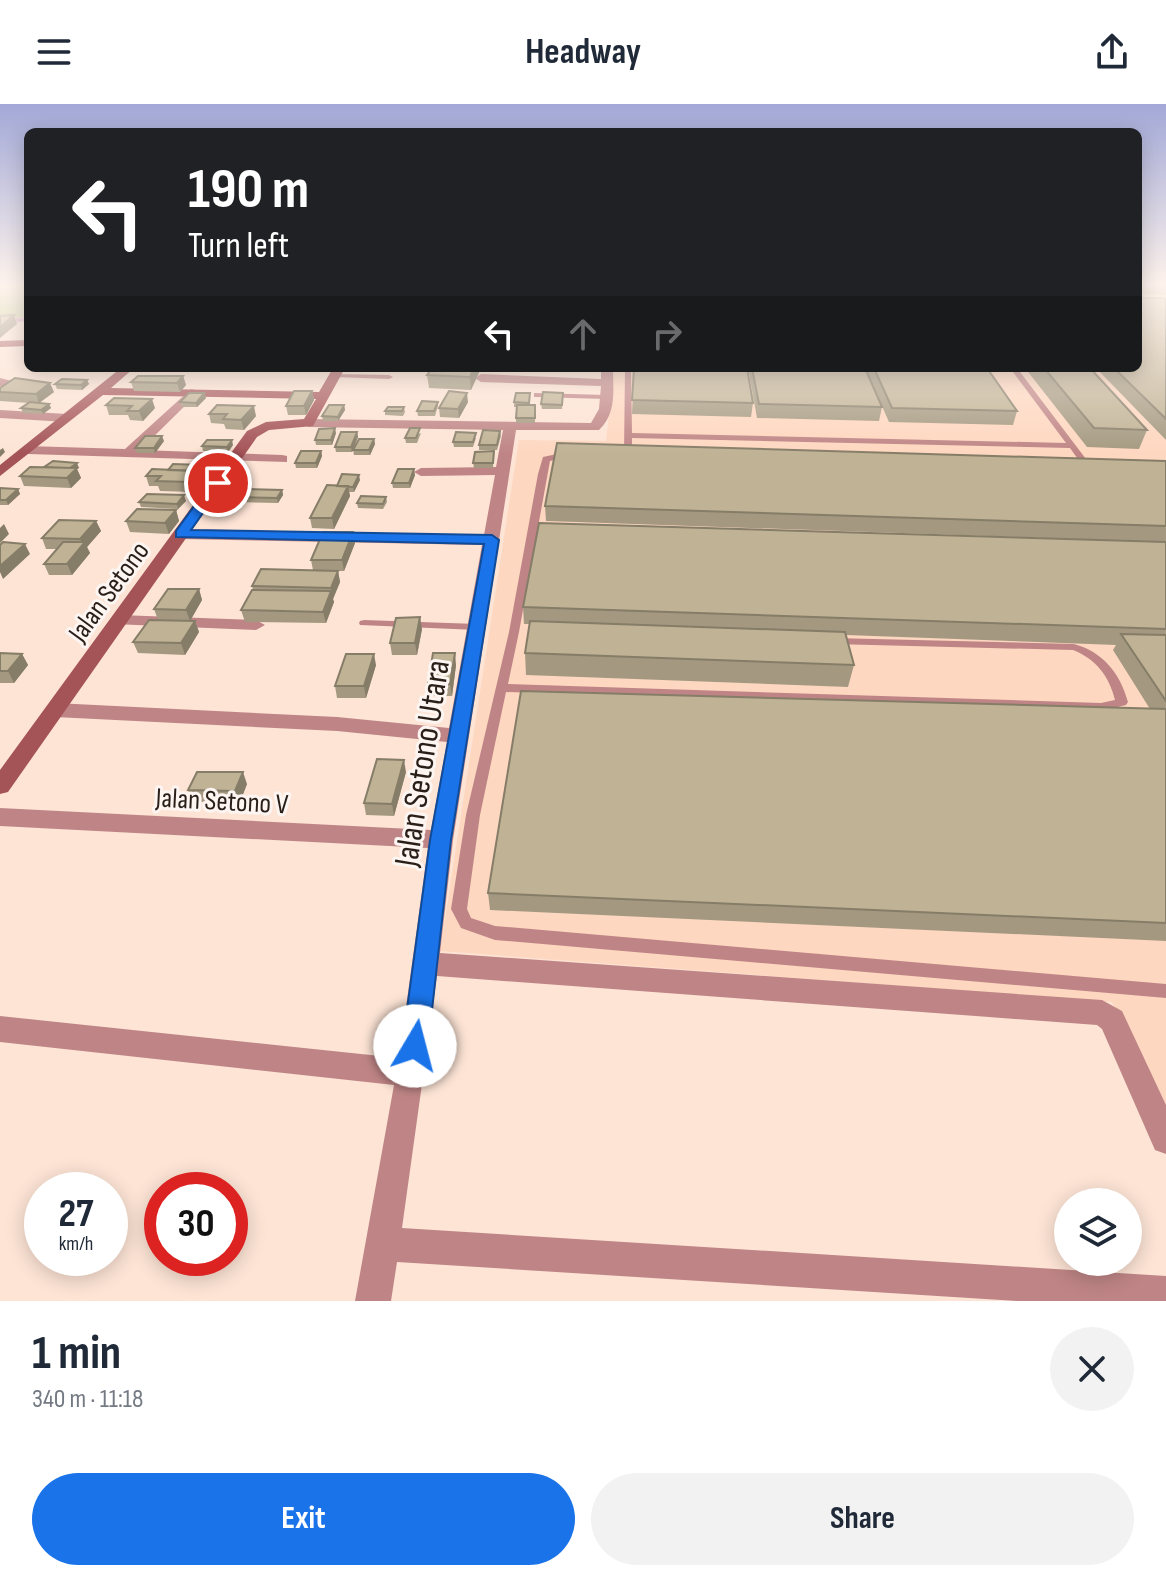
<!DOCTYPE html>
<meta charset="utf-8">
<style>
:root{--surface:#fff;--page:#f2f2f3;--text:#1f2937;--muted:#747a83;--accent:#1a73e8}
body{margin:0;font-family:"Sofia Sans Condensed",sans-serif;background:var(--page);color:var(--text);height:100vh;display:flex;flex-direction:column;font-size:30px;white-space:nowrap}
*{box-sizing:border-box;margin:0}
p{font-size:26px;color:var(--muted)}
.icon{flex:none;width:44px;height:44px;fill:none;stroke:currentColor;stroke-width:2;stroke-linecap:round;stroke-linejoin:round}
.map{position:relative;height:1197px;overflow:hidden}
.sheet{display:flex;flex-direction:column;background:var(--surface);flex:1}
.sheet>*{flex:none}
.top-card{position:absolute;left:24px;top:24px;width:1118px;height:244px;border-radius:12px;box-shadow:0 4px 20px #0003;background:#202124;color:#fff;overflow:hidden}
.fabs{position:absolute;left:1054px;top:1084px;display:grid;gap:16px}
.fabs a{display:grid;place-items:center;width:88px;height:88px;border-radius:50%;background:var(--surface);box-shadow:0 4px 20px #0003;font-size:40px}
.speed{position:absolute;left:24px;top:1068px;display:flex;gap:16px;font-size:40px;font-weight:700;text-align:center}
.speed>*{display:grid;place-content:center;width:104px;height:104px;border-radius:50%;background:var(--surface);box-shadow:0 4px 20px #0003;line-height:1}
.speed small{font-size:20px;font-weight:400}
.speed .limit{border:12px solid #d22;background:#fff;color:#111}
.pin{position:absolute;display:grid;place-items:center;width:68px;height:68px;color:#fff;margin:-34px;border:4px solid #fff;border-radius:50%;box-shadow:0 2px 8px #0007}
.me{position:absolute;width:88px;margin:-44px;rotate:8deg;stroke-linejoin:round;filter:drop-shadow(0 0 6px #0008)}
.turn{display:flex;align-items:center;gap:28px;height:168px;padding:0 32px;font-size:36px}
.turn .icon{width:104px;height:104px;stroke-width:2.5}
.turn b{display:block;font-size:56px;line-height:68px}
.lanes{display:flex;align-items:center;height:76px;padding:0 32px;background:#0003;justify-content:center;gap:40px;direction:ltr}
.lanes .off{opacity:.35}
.round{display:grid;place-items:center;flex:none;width:84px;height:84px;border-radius:42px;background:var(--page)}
.headline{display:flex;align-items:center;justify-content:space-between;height:136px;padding:0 32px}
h1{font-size:48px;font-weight:700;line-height:60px}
.action{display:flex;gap:16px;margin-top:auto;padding:16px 32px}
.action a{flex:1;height:92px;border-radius:48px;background:var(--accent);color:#fff;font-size:32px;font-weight:700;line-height:92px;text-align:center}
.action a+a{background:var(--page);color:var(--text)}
header{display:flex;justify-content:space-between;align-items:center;height:104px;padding:0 32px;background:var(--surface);font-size:36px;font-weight:700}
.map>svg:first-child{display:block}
.built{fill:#fed7c0}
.green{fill:#b2c67e}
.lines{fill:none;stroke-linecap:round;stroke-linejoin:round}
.stream{stroke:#da95be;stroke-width:4}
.lane{fill:#bf8586;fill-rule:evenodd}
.street{fill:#bf8586;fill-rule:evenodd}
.secondary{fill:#a45357;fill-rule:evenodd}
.wall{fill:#a49980}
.shaded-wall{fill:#867d68}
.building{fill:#bfb295;stroke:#867d68;stroke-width:2}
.route{fill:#1a73e8;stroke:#114b97;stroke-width:2}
.labels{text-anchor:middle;stroke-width:6;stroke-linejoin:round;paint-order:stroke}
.street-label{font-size:28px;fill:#2a1f18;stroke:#fcf5f2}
.near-street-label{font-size:34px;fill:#2a1f18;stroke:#fcf5f2}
</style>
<header><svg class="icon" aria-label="menu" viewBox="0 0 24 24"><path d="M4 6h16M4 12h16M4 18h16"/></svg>Headway<svg class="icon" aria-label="share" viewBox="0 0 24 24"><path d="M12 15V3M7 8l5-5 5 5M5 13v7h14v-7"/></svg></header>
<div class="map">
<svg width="1166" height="1197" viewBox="0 0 1166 1197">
<rect width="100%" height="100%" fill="#fde4d5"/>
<path class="built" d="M1138,182h28v828l-54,-112 -672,-51 79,-511 87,1 8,-73h524z"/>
<path class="green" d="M0,182h28v30l-28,4z"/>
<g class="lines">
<path class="stream" d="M0,218l28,-3"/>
<path class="lane" d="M625,264h6l1,65 434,10 -56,-75h7l75,99 -7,2 -15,-21 -438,-10v17l-4,2 -4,-2z
M333,270l56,1 4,2 -4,2 -54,-2 -2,-1z
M534,289l72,2 4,2 -4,2 -69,-2h-3z
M571,347h3v4l-24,6 -31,171 -11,52 593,19 14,-3c-6,-24 -19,-41 -42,-50l-240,-6 -6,-3 6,-3 241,6c29,8 46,29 54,58l-2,3 -25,6 -595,-19 -26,123 -13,94 4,9 24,8 671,58v14l-671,-58 -34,-12 -10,-19 15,-94 43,-183 29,-158 5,-17z
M364,516l113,4 5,3 -5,3 -117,-5 -1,-2 1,-2z"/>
<path class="street" d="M601,264h12c0,22 4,45 -14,62h-83l-63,410 -13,113 662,47 20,11 44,94v49l-11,-4 -53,-121 -5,-4 -660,-49 -35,252 764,48v25h-149l-620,-39 -6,39h-36l39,-216 -394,-43v-26l399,42 29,-210 -428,-22v-18l431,22 16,-88 -110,-11 -282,-14 -10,-7 10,-7 282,14 112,11 33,-183 -301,-6 -8,-5 8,-5 303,6 11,-60 -74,1 -7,-4 7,-4 75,-1 7,-37 -195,-3 -6,-4 6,-4 283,4 8,-14 2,-23 -120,-4 -6,-4 6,-4 120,5z
M0,274l20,5 -6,4 -14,-1z
M191,285l4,1v6l-55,54 142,5 5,1v6l-259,-8 -7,-4 7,-4 97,3z
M0,306l67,4 6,4 -6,4 -67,-4z
M119,511l137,5 9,5 -9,5 -143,-6 -3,-4z"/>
<path class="secondary" d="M28,236v6l-28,1v-6z
M121,264h13l-23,20 208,4 14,-24h12l-32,58 -44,4 -12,7 -249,355 -8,2v-24l247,-339 19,-9 38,-3 12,-20 -213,-4 -103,81v-11z"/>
</g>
<path class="wall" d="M1138,182h28v9l-28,-1z
M1166,196v140l-70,-72h42z
M432,264h49l-10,22 -42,-2 -2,-13z
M634,264l119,35 -2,14 -119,-3z
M748,264h117l17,39 -3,14 -122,-3z
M865,264h122l30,43 -4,14 -124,-3z
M1025,264h65l57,62 -8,19 -52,-2z
M183,272l3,9 -6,7 -46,-1 -3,-9z
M87,276l2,4 -7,6 -25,-1 -2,-5z
M0,284l54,4 -15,11 10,1 2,4 -8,6 -20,-1 -2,-5 8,-5 -29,-2z
M312,287l2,9 -8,15h-18l-2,-9z
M204,289l2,5 -9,9h-15l-2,-5z
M530,289l-1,12h6v18h-19v-16h-2v-5z
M563,289l-1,16h-20l-1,-5z
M114,294l41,10 -12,13 -13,-1 -2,-5h-19l-3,-10z
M438,298v4l-3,10h-17l-1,-5z
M468,298l-9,16 -19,-1 -1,-9z
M344,301l1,5 -7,11h-15l-1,-5z
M404,303l1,5 -2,4 -18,-1v-4z
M209,310l47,2 -12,14 -18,-1 -2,-5 -13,-1z
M500,327l1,5 -4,14h-18v-5z
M357,328l1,5 -5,12 21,-10 1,5 -5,11h-16l-1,-5 -1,2h-16l-1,-5z
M336,329l-4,12h-16l-1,-5z
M421,329l-4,10h-11l-1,-5z
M476,334l-3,9h-19l-1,-5z
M164,337l-9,12h-18l-2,-5z
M233,341l-5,7 -25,-1 -1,-5z
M321,347l1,5 -5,12h-21l-1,-5z
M494,347l-1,17h-19l-1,-5z
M1166,357v81l-620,-21 -1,-15z
M79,364l-2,1 4,9 -10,10 -47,-2 -4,-10z
M203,366l-4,4 2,7 -9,11 -32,-1 -2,-5h-9l-3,-10z
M415,371l-5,13h-17l-1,-5z
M360,376l-6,12h-5l1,4 -16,33 -22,-1 -2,-10 27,-32z
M0,384l18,1 2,5 -12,11h-8z
M282,386l1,5 -5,8 -40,-1 -1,-5z
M386,393l1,5 -4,7 -25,-1 -1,-5z
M186,397l-8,8 -37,-2 -2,-5z
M176,406l3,11 -10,13 -39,-2 -4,-11z
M96,417l5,10 -14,16 3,6 -18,22h-23l-5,-11 13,-15h-11l-4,-11z
M1166,438v399l-676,-31 -2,-17 662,-184 -37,-59 3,-5 -270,-10 8,30 -6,22 -322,-12 -1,-22 5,-29h-6l-1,-17z
M355,439l-11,28h-6l2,11 -7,17 1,3 -8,21 -81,-1 -4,-12 12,-20 -1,-4 61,-16 -2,-10z
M199,485l3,11 -12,21h5l4,11 -14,23 -47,-2 -5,-11 25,-22 -4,-11z
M422,525l-5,26h-25l-2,-12z
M0,549l22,1 6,11 -14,18h-14z
M376,561l-10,33h-29l-2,-12z
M456,561l-4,31h-23l-1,-12z
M406,668l-12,44 -28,-1 -2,-12z
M247,680l-7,18h-47l-5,-12z"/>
<path class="shaded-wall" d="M14,211l3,9 -17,14v-11z
M474,264h7l-10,22 -1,-13z
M183,272l3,9 -6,7 -3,-9z
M87,276l2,4 -7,6 -1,-5z
M50,279l4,9 -15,11 -3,-9z
M312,287l2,9 -8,15 -2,-9z
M204,289l2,5 -9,9 -1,-4z
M467,289l1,9 -9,16 -1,-9z
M152,295l3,9 -12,13 -4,-10z
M49,300l2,4 -8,6 -2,-4z
M344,301l1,5 -7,11v-4z
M254,302l2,10 -12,14 -3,-10z
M335,324l1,5 -4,12 -1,-5z
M357,328l1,5 -6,15 -1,-5z
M162,332l2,5 -9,12 -1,-5z
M374,335l1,5 -5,11 -1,-5z
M232,336l1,5 -5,7 -1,-5z
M3,344l2,4 -5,5v-7z
M321,347l1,5 -5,12 -1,-5z
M77,359l2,5 -2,1 4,9 -10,10 -4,-10v-7z
M201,361l2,5 -4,4 2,7 -9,11 -3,-10z
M414,365l1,6 -5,13 -1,-5z
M359,371l1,5 -6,12 -1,-5z
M348,382l2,10 -16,33 -2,-11z
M18,385l2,5 -12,11 -2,-5z
M282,386l1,5 -5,8 -1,-5z
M184,391l2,6 -8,8 -1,-5z
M176,406l3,11 -10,13 -4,-11z
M96,417l5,10 -14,16 3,6 -18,22 -5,-11 16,-19 -3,-6z
M4,420l5,10 -9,9v-15z
M353,428l2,11 -11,28 -2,-11z
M25,440l5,10 -27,25 -3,-7v-6z
M338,467l2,11 -7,17 1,3 -8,21 -3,-11 8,-21v-3z
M199,485l3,11 -12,21 -4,-11z
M420,513l2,12 -5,26 -2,-12z
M195,517l4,11 -14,23 -4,-12z
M455,549l1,12 -4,31 -2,-12z
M22,550l6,11 -14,18 -6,-12z
M374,550l2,11 -10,33 -2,-12z
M404,656l2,12 -12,44 -2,-12z
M243,668l4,12 -7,18 -5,-11z"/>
<path class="building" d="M1138,194h26l2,2v119l-52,-51h24z
M14,211l-14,12v-11z
M432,264h42l-4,9 -43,-2z
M634,264h113l6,35 -121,-3z
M752,264h113l17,39 -123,-3z
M874,264h113l30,43 -125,-3z
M1044,264h46l57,62 -53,-2z
M138,272h45l-6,7 -46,-1z
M15,274l35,5 -14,11 -36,-2v-4z
M62,275l25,1 -6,5 -26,-1z
M294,287h18l-8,15h-18z
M449,287l18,2 -9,16 -19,-1z
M543,288l20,1 -1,12 -21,-1z
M189,289h15l-8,10 -16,-1z
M516,289h14l-1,10 -15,-1z
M114,294l38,1 -13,12h-12l5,-5 -26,-1z
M422,297l16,1 -4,9h-17z
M30,298l19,2 -8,6 -20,-2z
M217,301l37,1 -13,14 -18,-1 4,-5h-18z
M329,301h15l-6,12 -16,-1z
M517,301h18v13h-19z
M388,303h16l-2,4h-17z
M335,324l-4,12h-16l4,-11z
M410,324h10l-4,10h-11z
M483,326l17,1 -3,14h-18z
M341,328h16l-6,15h-16z
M456,328l20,1 -3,9h-20z
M145,332h17l-8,12h-19z
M359,335h15l-5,11h-16z
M207,336h25l-5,7 -25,-1z
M557,339l609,18v65l-621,-20z
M301,347h20l-5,12h-21z
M494,347l-1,12h-20l2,-11z
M53,357l24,2 -7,5 -26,-1z
M173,360l28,1 -5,6 -28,-1z
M30,363l47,1 -10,10 -47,-2z
M152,365l46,2 -9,11 -33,-1 5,-5h-15z
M398,365h16l-5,14h-17z
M342,370l17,1 -6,12 -16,-1z
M327,381l21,1 -16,32h-22z
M0,384l18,1 -12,11h-6z
M243,385l39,1 -5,8 -40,-1z
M147,390l37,1 -7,9 -38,-2z
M361,392l25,1 -3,7 -26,-1z
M137,405l39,1 -11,13 -39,-2z
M59,416l37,1 -16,18 -38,-1z
M539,419l627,19v87l-643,-22z
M323,428h30l-11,28h-31z
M3,438l22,2 -25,22v-21z
M63,438h22l-18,22h-23z
M261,465l77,2 -7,17 -79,-2z
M168,485h31l-13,21 -32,-1z
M252,486l79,1 -8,21 -82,-2z
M420,513l-5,26h-25l6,-25z
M149,516l46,1 -14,22 -48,-1z
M530,517l315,11 9,33 -329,-12z
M1121,530l45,1v66z
M0,549l22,1 -14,17h-8z
M433,549h22l-5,31h-22z
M346,550h28l-10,32h-29z
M521,587l645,18v214l-678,-30z
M377,655l27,1 -12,44 -28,-1z
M197,668h46l-8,19 -47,-1z"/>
<linearGradient id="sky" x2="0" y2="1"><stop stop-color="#a2a8d7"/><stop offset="0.52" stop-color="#fef3ec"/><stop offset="1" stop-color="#fef3ec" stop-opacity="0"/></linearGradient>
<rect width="1166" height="350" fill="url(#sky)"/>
<path class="route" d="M218,375l6,4 -33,47 301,5 7,5 -48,300 -23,206 -4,8 -9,4 -9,-4 -4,-8 28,-206 54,-296 -308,-7v-6l37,-51z"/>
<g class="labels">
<g class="street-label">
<text transform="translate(108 487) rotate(-54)" y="10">Jalan Setono</text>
<text transform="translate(222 696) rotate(3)" y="10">Jalan Setono V</text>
</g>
<g class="near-street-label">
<text transform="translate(421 659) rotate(-81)" y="12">Jalan Setono Utara</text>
</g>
</g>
</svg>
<div class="fabs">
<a><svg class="icon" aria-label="layers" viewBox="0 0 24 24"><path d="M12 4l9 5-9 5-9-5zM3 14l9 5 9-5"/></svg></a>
</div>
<div class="speed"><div>27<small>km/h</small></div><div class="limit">30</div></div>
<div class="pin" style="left:218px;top:379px;background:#d93025"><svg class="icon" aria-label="arrive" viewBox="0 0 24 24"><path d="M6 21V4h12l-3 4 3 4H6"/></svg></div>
<svg class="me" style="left:415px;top:942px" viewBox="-20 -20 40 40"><circle r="19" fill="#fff"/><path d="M0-13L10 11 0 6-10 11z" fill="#1a73e8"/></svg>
<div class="top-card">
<div class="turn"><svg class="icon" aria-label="left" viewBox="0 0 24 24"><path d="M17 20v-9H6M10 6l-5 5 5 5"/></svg><div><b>190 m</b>Turn left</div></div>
<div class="lanes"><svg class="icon" aria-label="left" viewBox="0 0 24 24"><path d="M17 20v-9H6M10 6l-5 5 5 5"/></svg><svg class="icon off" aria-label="ahead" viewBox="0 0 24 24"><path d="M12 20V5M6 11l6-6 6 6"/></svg><svg class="icon off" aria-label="right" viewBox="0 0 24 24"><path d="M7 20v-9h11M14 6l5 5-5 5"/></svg></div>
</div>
</div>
<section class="sheet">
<div class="headline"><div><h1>1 min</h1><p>340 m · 11:18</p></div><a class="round"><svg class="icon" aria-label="close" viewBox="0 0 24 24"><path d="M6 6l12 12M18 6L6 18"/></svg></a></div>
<div class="action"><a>Exit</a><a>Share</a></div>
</section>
